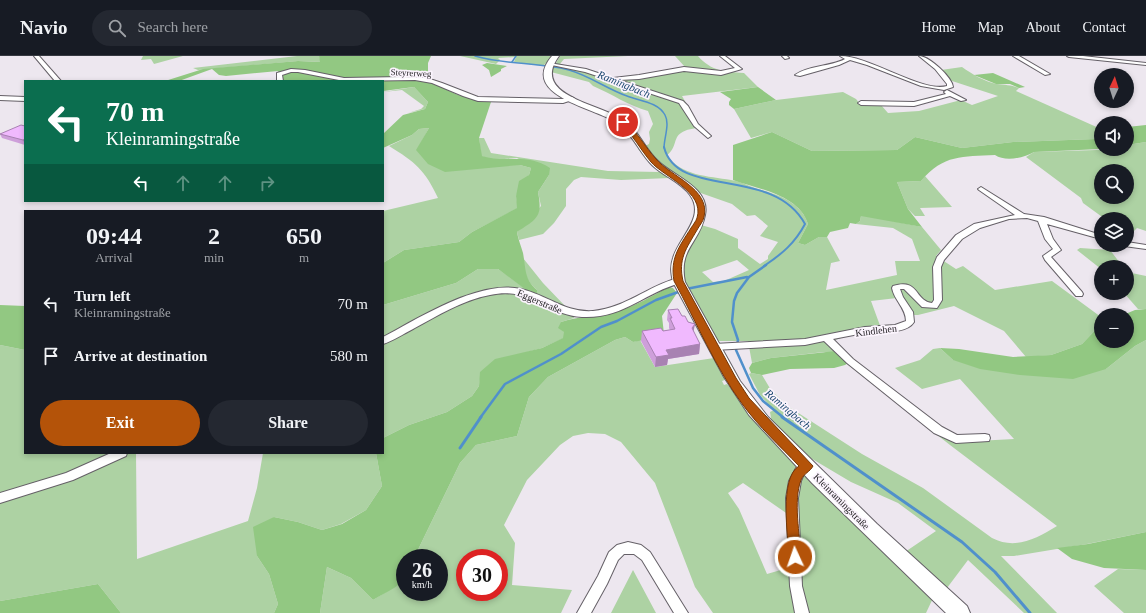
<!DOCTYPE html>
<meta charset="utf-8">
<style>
:root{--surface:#171b24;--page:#242831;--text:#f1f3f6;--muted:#9ea1a6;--line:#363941;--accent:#b45309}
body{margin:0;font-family:"Times New Roman",serif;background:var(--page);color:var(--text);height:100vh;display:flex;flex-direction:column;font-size:15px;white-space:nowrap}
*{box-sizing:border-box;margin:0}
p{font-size:13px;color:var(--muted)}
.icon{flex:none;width:22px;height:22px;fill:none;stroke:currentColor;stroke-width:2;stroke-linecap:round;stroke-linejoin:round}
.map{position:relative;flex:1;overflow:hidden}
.details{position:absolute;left:24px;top:154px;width:360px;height:244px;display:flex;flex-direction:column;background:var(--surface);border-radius:0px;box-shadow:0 2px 6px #0003}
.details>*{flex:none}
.hud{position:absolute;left:24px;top:24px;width:360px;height:122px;border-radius:0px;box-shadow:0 2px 6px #0003;background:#0b6e4f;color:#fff;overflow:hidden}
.needle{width:26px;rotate:4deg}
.buttons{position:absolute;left:1094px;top:12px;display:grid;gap:8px}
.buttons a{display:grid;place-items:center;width:40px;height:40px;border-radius:50%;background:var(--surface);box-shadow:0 2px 6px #0003;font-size:20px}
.speed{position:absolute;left:396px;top:493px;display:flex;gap:8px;font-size:20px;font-weight:700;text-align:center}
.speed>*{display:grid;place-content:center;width:52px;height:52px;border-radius:50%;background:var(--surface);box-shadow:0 2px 6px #0003;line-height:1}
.speed small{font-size:10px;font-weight:400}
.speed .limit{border:6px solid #d22;background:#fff;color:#111}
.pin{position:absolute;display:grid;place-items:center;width:34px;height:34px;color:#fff;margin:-17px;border:2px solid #fff;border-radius:50%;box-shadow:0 1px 4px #0007}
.me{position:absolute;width:44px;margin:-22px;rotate:357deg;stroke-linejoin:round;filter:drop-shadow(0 0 3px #0008)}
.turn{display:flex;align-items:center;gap:14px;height:84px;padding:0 16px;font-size:18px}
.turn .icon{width:52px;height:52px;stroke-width:2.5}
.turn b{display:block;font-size:28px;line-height:34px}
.lanes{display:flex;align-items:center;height:38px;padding:0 16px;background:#0003;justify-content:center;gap:20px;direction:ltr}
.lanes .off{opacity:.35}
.eta{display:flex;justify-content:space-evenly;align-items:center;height:68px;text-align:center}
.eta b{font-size:24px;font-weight:700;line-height:28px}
.action{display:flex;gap:8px;margin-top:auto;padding:8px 16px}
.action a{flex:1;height:46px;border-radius:24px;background:var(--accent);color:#fff;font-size:16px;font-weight:700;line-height:46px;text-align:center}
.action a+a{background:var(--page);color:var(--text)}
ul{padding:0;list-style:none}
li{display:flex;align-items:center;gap:12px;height:52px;padding:0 16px}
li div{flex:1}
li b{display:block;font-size:15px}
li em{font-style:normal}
header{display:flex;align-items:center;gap:24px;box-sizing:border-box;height:56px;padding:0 20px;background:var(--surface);border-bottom:1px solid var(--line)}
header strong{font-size:19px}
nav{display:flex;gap:22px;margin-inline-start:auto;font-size:14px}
.search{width:280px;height:36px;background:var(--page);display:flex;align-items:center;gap:10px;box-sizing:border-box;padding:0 14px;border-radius:22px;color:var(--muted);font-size:15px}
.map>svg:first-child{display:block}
.green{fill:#add2a3;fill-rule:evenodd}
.forest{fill:#92c882}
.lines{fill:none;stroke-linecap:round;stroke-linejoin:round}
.stream-far3{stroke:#5090cb;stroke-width:1.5}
.stream-far2{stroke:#5090cb;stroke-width:2}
.stream-far1{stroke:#5090cb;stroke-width:2.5}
.stream{stroke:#5090cb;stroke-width:3}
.minor-casing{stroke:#656067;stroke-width:2}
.secondary-casing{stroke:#656067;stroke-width:2}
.minor{fill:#fff;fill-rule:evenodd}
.secondary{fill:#fff;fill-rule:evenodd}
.wall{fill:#ce9fda}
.shaded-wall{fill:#a882b2}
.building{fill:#f0b9fe;stroke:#a882b2}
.route{fill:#b45309;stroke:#753606}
.labels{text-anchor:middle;stroke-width:3.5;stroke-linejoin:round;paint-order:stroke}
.far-street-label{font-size:9px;fill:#1e1c1f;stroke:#fbf4fd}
.street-label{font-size:10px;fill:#1e1c1f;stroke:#fbf4fd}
.water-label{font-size:11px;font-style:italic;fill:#16446c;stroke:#fbf4fd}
</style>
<header>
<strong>Navio</strong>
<div class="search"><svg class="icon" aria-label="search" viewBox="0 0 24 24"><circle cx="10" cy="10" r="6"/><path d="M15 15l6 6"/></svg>Search here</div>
<nav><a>Home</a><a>Map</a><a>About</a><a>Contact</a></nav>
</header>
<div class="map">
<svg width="1146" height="557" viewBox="0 0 1146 557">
<rect width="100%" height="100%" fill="#ede7ef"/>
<path class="green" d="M143,0h40l-29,8 -3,-5 -10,1z
M297,0h22l2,6 -23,-1 -100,9 -5,-2z
M460,0h94l-11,10 -29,-4 2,-5 -18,1 2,2 -4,4z
M560,0h68l-64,3 -4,5 51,14 20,-1 54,-10 -10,-11h23c13,15 27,16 46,17l14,14 -76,9 18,31c-6,2 -14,2 -19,6 -8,5 -4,15 -14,22 14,21 41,21 64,25 8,1 16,5 24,8 20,6 46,13 53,36l-10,19 7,2 14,-8h8l13,24 -9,2 -5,27 71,-15 -2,-14h25l-8,-22 -19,-11 -37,-4 4,-3 1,-5h7l54,11 19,23 -5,6 20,13 7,-3 32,24 57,-9 49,36v7l-19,20 -31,11 -25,2 -22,-26 -50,-25 -36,9h-9l-12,-17 -26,3 11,30 -22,1 -25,8v4l50,42 73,56 56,-3 -54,-60 -38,10 -27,-21 25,-8 13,-11 7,-1 13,12 153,9 29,-23 11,-6v192l-59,12 -73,12h-13l56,57h-33l-56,-53 -24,32 -42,-38 34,-23 -38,-28 -47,-21 -59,-35 -20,-23 -2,-12 4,-2 -14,-15 -11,-21 2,-1 11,2 9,15 18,17 73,47 61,34 69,50c23,12 44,1 65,-12l-107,-81 -103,-81 1,-2 -24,-10 -53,6 -19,5 -4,-22h-29l-5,-2 -31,-57 -2,-22 20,-35 14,4 23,10v9l22,16 8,-5v-3l10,-14 -18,-6 8,-10 -13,-11 -8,1 -15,-12 -37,-13 -42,-33 -8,-12 4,-2 1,-5 -1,-7 4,-8 -5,-13c-19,-5 -36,-17 -55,-25l-4,-4 -38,-10zM737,204l12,10 -25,11 -11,1 -11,-10z
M962,11c10,7 23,15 35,17 8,1 14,1 22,4l-3,3 85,38v1l-5,1 -1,8 -82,3 -51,6 -47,-11 -18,13 -85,1 -40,-19 -21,6 -17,-29 42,-9 67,-8 13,7 5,6h20l7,8 31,-2 42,-11 11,5 26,-9 -49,-16 -8,-10z
M414,31l14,15 -3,7 -17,4 13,-4 3,-3 -22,-16 -19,2z
M429,72l-12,22 103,15 11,3 -2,7 -13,21 2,12 -46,24 -13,10 -55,8 -21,13v-52l55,-13c-13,-28 -23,-36 -49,-52l23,-11 7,-6z
M479,82h5l7,15 117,18 51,1 -21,-23 3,1 29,28 -49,2 -40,-3 -7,3 -8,9v17l-12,17 -11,11 -24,6 -2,-8 24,-26 -3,-14 11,-17 -32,-17 -24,2 -12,-4z
M1146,86v89l-9,-3 -6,6 -4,-2v-13h-22l-22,-16 -2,-5 -55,-41 8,-5 93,-3v-4zM1101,115h26v26h-26z
M925,120l27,31 -32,1 5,8h-10l-7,-7 -11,-27 24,-1z
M1080,192l30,2 13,17h-22v2l-24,-19z
M523,202l20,25 23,24 5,1 3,10 -13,4 3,10v6l-22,10 -22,6 -39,18 -2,14 -7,10 -25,16 -38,13 -26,13v-133l73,-22 22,-14h20l28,20 11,1c-11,-9 -13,-18 -14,-32z
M1127,216l19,4v33h-8l-14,-16h3z
M625,281l8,5 7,-2 15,27 59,-9 11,22 -3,1 2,4 3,-1 34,41 173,171 -8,17h-213l-18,-26 -40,-104 -34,-41 -16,-8 -17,-1 -15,3 -13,9 -33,35 -23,45 11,18 -3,42 60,5 -11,23h-241l7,-46 24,11 22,22 29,-18 3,-6v16h34v-34h-25l46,-95 16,-18 41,-9 12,-39 19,-20 67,-37zM743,427l46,32 2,52 -24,7 -28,-65 -11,-16zM465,502h34v34h-34z
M0,289l25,5v103h111l1,106 111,-38 9,-33 6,-35h113l6,33 -16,24 -25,14 -19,6 -24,-8 -24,-5 -17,39 12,18 9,30 -4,9h-153l-23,-29 -98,17z
M1118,513l28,1v43h-22l-30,-27z
M633,514l23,43h-45z"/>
<path class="forest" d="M319,0h112l-3,7v18l30,14 33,7 -12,36 3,18c24,8 44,-4 68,12l-1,7 -11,17c5,25 -1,27 -21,40 1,7 4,14 6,21 3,16 1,26 14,37v3l-8,-1 -31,-23h-20l-22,14 -73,22v-42l21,-13 55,-8 13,-10 45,-24 -1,-12 3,-15 10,-6 2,-7 -11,-3 -75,7 -17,-8 -12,-14 13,-22 -10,1 -7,6 -29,13v-14l20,-19 22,-6 3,-7 -14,-15 -31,4v-10l-45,-3 -2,3h-54l-4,-10 -52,5 -7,-1 -7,-6 -33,12h-14l38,-12 95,-8 22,1z
M487,7l20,3 -6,3v2l-10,6 -2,-7 -7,-5z
M993,17l32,14 -6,1 -9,-4h-14l-22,-9z
M758,31l18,13 -42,9 -5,-4v-3l2,-3 -11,-7z
M1146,69v17l-19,3v-18z
M1101,74v19l-67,3c-10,6 -29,10 -39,3 -33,2 -51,-1 -74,26l-24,1 11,27 14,18 -61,-11 -1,5 -4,3 -6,-1 -2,5 -18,4 -3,5h-8l-14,8 -7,-2 10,-19c-9,-29 -50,-35 -75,-44v-35l39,-13 40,19 85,-1 18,-13 47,11 51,-6 82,-3 1,-8z
M669,231l4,1 4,5 -15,23 2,18 -4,3 -27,5 -8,-5 -10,3 -67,37 -19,20 -12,39 -41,9 -16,18 -46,95h-9c0,31 -8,27 -32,42l-22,-22 -24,-11 -7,46h-46l4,-9 -9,-30 -12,-18 -4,-29 21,-10 24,5 24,8 20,-6 24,-14 16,-24 -6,-33h7v-15l26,-13 38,-13 25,-16 7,-10 1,-14 15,-13 47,-11 21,-10 1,-6 -6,-4 3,-6c18,-6 38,-6 57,-11 18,-5 35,-16 51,-24z
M0,249l25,1v44l-25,-5z
M1146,253v31l-11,6 -29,23 -33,10 -53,-4 -40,-6 -27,-9 -13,-12 19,1 54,8 38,-2 31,-11 19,-20v17h26v-26h-4l12,-5z
M836,295l12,12 -3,2 -11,3 -44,1 -28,6 -11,-2 -2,-5 3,-5 19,-5z
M1146,476v38l-42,-2 -32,-9 -15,-11 31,-4z
M98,528l23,29h-121v-12z"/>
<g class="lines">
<path class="stream-far3" d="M475,0c31,9 63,6 94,14 21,6 38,19 58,26 13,5 31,6 38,19 5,9 -1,23 -1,33
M512,6l4,-6"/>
<path class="stream-far2" d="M664,91c13,53 109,18 141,77 -10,19 -23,30 -41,42"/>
<path class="stream-far1" d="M766,209l-17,12 -12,16 -3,8 -2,21 6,18 -2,10 17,38 10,13 21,17
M686,233l61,-12
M480,362l25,-34 56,-30 40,-27 16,-6 39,-21 25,-9"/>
<path class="stream" d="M782,361l180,125 33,30 35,41
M460,392l21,-31"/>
<g class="minor-casing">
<path id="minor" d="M34,0h5l22,25h-6z
M720,0h5l17,13 -21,6 -37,-4 -45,8 -20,1 64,21 5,5 10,18 13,12 -3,2 -14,-12 -15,-23 -94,-31 -38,-8 2,-1 37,6 27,9 26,-3 45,-8 37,4 14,-3z
M782,0h5l2,2 -4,1z
M840,0c30,0 82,37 107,30v-2l-12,-15 -16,-13c10,0 33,21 34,31l-9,3 -23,-4 -54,-21 -17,-5 -11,5 -39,11 -5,-1c14,-10 35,-8 50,-16z
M1013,0h6l31,18 -5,1z
M1067,0h16l63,7v2l-77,-8z
M291,13l14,1 39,8 59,-1 24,1 15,5 36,14 85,2 9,-2 3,2 -12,4 -85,-2 -15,-5 -31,-13 -17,-3 -71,1 -46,-9h-7l-9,3 1,6h-6v-8z
M947,34l19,10 -5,1 -11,-5 -36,10 -53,-1 -3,-2 3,-2 53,1 32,-8 -2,-2z
M0,40l25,1v4l-25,-1z
M981,131l43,27 20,3 57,18v4l-54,-15 6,15 8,11 -10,7 31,35 1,2 -1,2h-6l-31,-36 -2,-4 10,-7 -8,-10 -7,-18 -11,-3 -18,1 -29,9 -18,11 -18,21 -3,7 1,33 -5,8 -15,-1 -18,-18h-4l3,8 10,15 1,10c-8,13 -36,9 -50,11 -10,2 -21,4 -31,6l20,20 89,68 15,8 28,-1 4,1 1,3 -1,3 -33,2 -22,-10 -87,-70 -23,-22 -19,4 -91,5 -5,-3 5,-3 91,-5 60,-12 30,-2 11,-4c0,-13 -12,-21 -14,-33l1,-2c27,-8 21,15 39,17l2,-3 -1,-33 4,-10 19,-22 18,-11 41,-9 -36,-25 -1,-1z
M1127,186l19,3v4l-22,-3 3,-1z
M678,222l3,1 1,2 -1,2c-36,9 -57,36 -99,34 -36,-2 -51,-31 -92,-22 -27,5 -53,21 -77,34 -10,5 -20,12 -30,15v-7c36,-19 97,-58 138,-48 26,6 45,24 72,22 32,-3 55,-25 85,-33z
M111,397h16l-1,3 -53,24 -73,23v-10l66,-20z
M807,405l4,2 1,3 -1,3 -7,5 -3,7 -3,17 4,88 7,27h-14l-5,-27 -4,-88 3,-17 7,-13z
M628,486l13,3 9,7 38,61h-14l-32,-53 -8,-6h-10l-6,6 -11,24 -16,29h-14l21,-37 11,-24 8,-7z"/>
</g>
<g class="secondary-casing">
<path id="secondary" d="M552,0h7c-31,42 48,48 69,67 12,11 18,27 30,38 15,15 53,27 47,54 -5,28 -27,33 -20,67l55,99 28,36 109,107 90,82 3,7h-24l-134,-130 -63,-68 -25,-38 -51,-95c-2,-9 -3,-15 0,-24 6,-21 33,-41 17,-63 -9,-13 -27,-19 -38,-30 -13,-13 -19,-31 -35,-42 -20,-15 -99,-27 -65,-67z"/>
</g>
<use href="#minor" class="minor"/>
<use href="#secondary" class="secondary"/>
</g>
<path class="wall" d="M25,70v19l-23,-7 -2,-4z
M668,254l14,6 6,6 7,2 -2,7 7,13 -1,10 -31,5 -1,6 -12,2 -14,-26 1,-10h21l7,-1 -1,-2v-5l-2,-3z"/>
<path class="shaded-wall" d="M25,83v5l-2,-4z
M695,268l-2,10 -1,-6z
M700,288l-1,10 -31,5 -1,6 -12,2 1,-10 10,-7z"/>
<path class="building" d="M21,69l4,1v13l-2,1 -23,-6z
M678,253l4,7h3l3,6 7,2 -3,4 8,16 -34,6 3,5 -13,2 -14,-26 19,-3 2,3 12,-2 -5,-11h2l-4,-8z"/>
<path class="route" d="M621,65h4c13,12 20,26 31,38 14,17 55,30 48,58 -1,5 -5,9 -7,13 -11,19 -19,29 -14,51l53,97 13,20 64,68c-3,6 -9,7 -12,14 -8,21 -1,55 0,77l-2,4 -4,2 -5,-2 -1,-4c-1,-21 -10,-79 10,-91 -19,-20 -40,-39 -56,-61 -27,-36 -47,-84 -69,-124 -4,-23 5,-34 17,-53 2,-3 5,-7 6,-10 8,-26 -33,-41 -46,-56 -11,-13 -18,-27 -30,-38z"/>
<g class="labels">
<g class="far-street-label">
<text transform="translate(411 17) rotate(3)" y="3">Steyrerweg</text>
</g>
<g class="street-label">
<text transform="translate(540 245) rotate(23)" y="4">Eggerstraße</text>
<text transform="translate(876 274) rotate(-7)" y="4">Kindlehen</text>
<text transform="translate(842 445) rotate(45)" y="4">Kleinramingstraße</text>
</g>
<g class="water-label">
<text transform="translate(624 28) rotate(22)" y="4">Ramingbach</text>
<text transform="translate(788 353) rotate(40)" y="4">Ramingbach</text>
</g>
</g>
</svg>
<div class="buttons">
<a><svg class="needle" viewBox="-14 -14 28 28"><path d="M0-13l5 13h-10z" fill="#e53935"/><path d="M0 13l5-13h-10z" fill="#9ea1a6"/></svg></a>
<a><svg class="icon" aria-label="sound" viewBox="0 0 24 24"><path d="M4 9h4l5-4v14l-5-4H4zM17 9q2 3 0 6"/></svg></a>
<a><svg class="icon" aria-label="search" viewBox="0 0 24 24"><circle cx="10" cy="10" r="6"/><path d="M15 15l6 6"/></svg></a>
<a><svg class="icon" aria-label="layers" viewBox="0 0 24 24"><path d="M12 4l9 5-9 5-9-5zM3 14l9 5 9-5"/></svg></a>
<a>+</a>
<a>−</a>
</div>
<div class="speed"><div>26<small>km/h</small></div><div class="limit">30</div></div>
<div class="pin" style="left:623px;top:66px;background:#d93025"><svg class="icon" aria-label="arrive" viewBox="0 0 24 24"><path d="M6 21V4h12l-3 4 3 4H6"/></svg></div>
<svg class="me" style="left:795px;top:501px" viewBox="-20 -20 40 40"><circle r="17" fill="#b45309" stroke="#fff" stroke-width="3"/><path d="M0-11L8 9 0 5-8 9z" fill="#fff"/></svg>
<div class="hud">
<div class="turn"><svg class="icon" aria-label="left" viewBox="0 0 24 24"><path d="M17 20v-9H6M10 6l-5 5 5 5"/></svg><div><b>70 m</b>Kleinramingstraße</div></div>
<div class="lanes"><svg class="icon" aria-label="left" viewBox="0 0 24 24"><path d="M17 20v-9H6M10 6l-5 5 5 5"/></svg><svg class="icon off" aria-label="ahead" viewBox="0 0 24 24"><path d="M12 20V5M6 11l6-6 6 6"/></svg><svg class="icon off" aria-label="ahead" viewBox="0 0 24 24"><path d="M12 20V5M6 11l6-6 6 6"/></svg><svg class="icon off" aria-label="right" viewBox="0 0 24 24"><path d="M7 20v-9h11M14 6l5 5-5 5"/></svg></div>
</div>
<section class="details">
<div class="eta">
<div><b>09:44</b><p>Arrival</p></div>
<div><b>2</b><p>min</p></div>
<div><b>650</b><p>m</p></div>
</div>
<ul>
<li><svg class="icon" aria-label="left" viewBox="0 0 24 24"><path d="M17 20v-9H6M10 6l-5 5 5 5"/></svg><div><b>Turn left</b><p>Kleinramingstraße</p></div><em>70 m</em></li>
<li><svg class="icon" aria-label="arrive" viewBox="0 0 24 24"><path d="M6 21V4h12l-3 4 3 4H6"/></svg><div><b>Arrive at destination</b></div><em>580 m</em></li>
</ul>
<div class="action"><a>Exit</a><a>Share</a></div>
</section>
</div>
